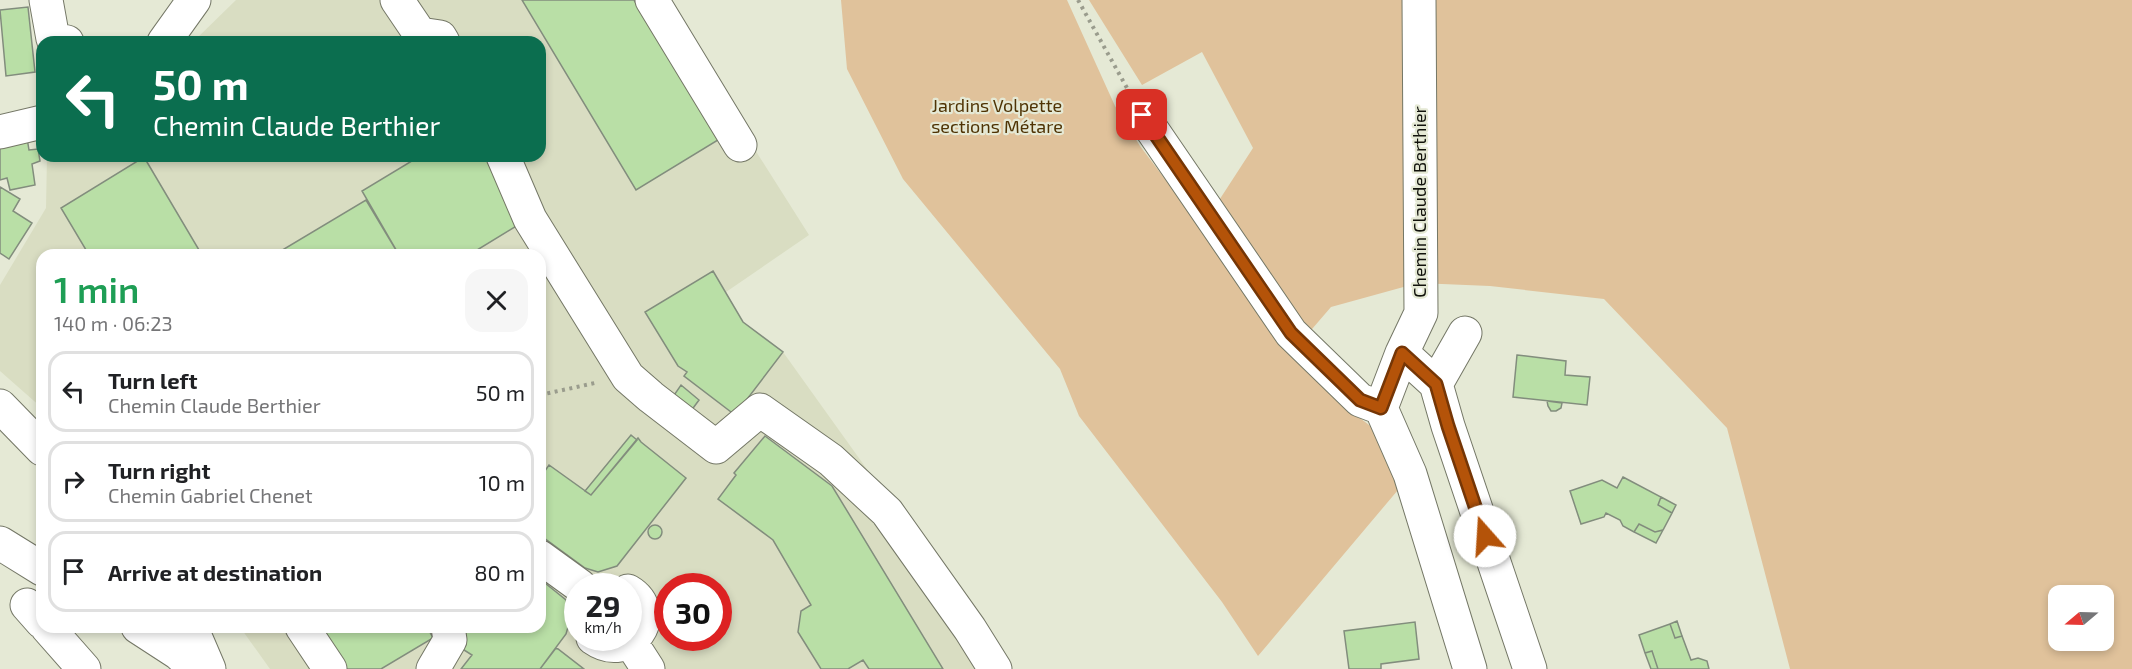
<!DOCTYPE html>
<meta charset="utf-8">
<style>
:root{--surface:#fff;--page:#f6f6f6;--text:#202124;--muted:#757577;--line:#e0e0e0}
body{margin:0;font-family:"Exo 2",sans-serif;background:var(--page);color:var(--text);height:100vh;display:flex;flex-direction:column;font-size:22px;white-space:nowrap}
*{box-sizing:border-box;margin:0}
p{font-size:20px;color:var(--muted)}
.icon{flex:none;width:33px;height:33px;fill:none;stroke:currentColor;stroke-width:2;stroke-linecap:round;stroke-linejoin:round}
.map{position:relative;flex:1;overflow:hidden}
.sheet{position:absolute;left:36px;top:249px;width:510px;height:384px;display:flex;flex-direction:column;background:var(--surface);border-radius:18px;box-shadow:0 3px 9px #0003}
.sheet>*{flex:none}
.guide{position:absolute;left:36px;top:36px;width:510px;height:126px;border-radius:18px;box-shadow:0 3px 9px #0003;background:#0b6e4f;color:#fff;overflow:hidden}
.needle{width:39px;rotate:251deg}
.tools{position:absolute;left:2048px;top:585px;display:grid;gap:12px}
.tools a{display:grid;place-items:center;width:66px;height:66px;border-radius:12px;background:var(--surface);box-shadow:0 3px 9px #0003;font-size:30px}
.speed{position:absolute;left:564px;top:573px;display:flex;gap:12px;font-size:30px;font-weight:700;text-align:center}
.speed>*{display:grid;place-content:center;width:78px;height:78px;border-radius:50%;background:var(--surface);box-shadow:0 3px 9px #0003;line-height:1}
.speed small{font-size:15px;font-weight:400}
.speed .limit{border:9px solid #d22;background:#fff;color:#111}
.pin{position:absolute;display:grid;place-items:center;width:51px;height:51px;color:#fff;margin:-26px;border-radius:12px;box-shadow:0 3px 9px #0006}
.me{position:absolute;width:66px;margin:-33px;rotate:341deg;stroke-linejoin:round;filter:drop-shadow(0 0 4px #0008)}
.turn{display:flex;align-items:center;gap:21px;height:126px;padding:0 18px;font-size:27px}
.turn .icon{width:78px;height:78px;stroke-width:2.5}
.turn b{display:block;font-size:42px;line-height:51px}
.round{display:grid;place-items:center;flex:none;width:63px;height:63px;border-radius:18px;background:var(--page)}
.summary{display:flex;align-items:center;justify-content:space-between;height:102px;padding:0 18px}
h1{font-size:36px;font-weight:600;line-height:45px;color:#1e9e55}
ul{padding:0;list-style:none}
li{display:flex;align-items:center;gap:18px;height:81px;margin:0 12px 9px;padding:0 6px;border:3px solid var(--line);border-radius:18px}
li div{flex:1}
li b{display:block;font-size:22px}
li em{font-style:normal}
.map>svg:first-child{display:block}
.built{fill:#d9ddc2;fill-rule:evenodd}
.green{fill:#e0c29b;fill-rule:evenodd}
.building{fill:#b9dfa6;stroke:#828d7d;stroke-width:1.5}
.lines{fill:none;stroke-linecap:round;stroke-linejoin:round}
.minor-casing{stroke:#747766;stroke-width:35}
.path{stroke:#9a9c8d;stroke-width:4;stroke-dasharray:3 4.5;stroke-linecap:butt}
.minor{stroke:#fff;stroke-width:33}
.route-casing{stroke:#753606;stroke-width:15}
.route{stroke:#b45309;stroke-width:10}
.labels{text-anchor:middle;stroke-width:4.5;stroke-linejoin:round;paint-order:stroke}
.park-label{font-size:18px;fill:#4f3304;stroke:#e5e9d5}
.street-label{font-size:18px;fill:#11120c;stroke:#e5e9d5}
</style>
<div class="map">
<svg width="2132" height="669" viewBox="0 0 2132 669">
<rect width="100%" height="100%" fill="#e5e9d5"/>
<path class="built" d="M236,0h424l149,235 -83,57 17,30 40,30 227,317h-740l-30,-42h300v-372h-498v153l-42,-37v-86l46,-77 1,-52h493v-114h-347zM578,586h50v52h-50zM668,586h50v52h-50z"/>
<path class="green" d="M841,0h226l48,106 25,40 154,204 42,50 37,28 30,56 -145,172 -36,-54 -143,-186 -19,-47 -157,-190 -56,-110z
M1089,0h1043v669h-342l-63,-241 -123,-129 -114,-13 -72,-3 -87,24 -25,29 -90,-131 37,-57 -51,-96 -60,33zM2058,596h45v44h-45z"/>
<path class="building" d="M522,0h112l84,140 -82,50z
M28,7l7,65 -29,4 -6,-66z
M27,138l2,12 9,-1 2,12 -8,3 3,21 -25,5 -3,-12 -7,2v-37z
M420,156h64l39,66 -54,33h-70l-37,-64z
M144,157l58,98h-113l-28,-47z
M0,187l20,12 -7,12 19,12 -23,36 -9,-6z
M366,200l33,55h-125z
M713,271l30,51 40,30 -48,63 -51,-39 3,-4 -9,-6 -33,-54z
M1517,355l49,6 -1,14 25,2 -3,28 -74,-8z
M681,385l18,15 -11,15 -18,-14z
M1547,401l15,2 -1,5 -5,3h-5l-3,-5z
M631,435l6,5 -46,55 -6,-4z
M765,436l67,50 111,183h-74l-6,-9 -15,9h-27l-23,-37 3,-21 10,-6 -38,-65 -55,-41 18,-24 -2,-2z
M638,438l3,4 45,36 -69,88 -19,6 -13,-4 -45,-33v-57l9,-13 42,30z
M1623,477l38,20 -3,8 14,8 -9,17 -8,2 -16,-8 -5,8 -11,-6 -3,-6 -14,-7 -2,4 -23,7 -11,-33 32,-11 15,8z
M1661,497l15,8 -4,8 -14,-8z
M1639,524l16,8 8,-2 -7,13 -22,-11z
M648 532a7 7 0 1 1 14 0a7 7 0 1 1-14 0Z
M540,579l26,21 5,17 -5,17 -26,35h-79l11,-14 -8,-5 -3,-23h79z
M1677,621l5,15 -7,2 -5,-14z
M1415,622l4,37 -38,5v5h-32l-5,-38z
M1670,624l5,14 7,-2 9,24 7,-2 9,3 2,8h-51l-6,-18 -7,2 -6,-18z
M313,627h114l6,11 -52,31h-42z
M556,648l2,1 26,20h-44z
M1652,651l6,18h-7l-6,-16z"/>
<g class="lines">
<g class="minor-casing">
<path id="minor" d="M46,0l7,39 14,3
M397,0l23,34 20,3 3,5
M652,0l88,145
M1419,0l2,313 -19,40 -21,55 29,66 60,195
M164,42l30,-42
M1142,115l149,218 69,67 21,8
M0,132l42,-10
M503,156l27,63 98,158 23,20 65,50 44,-37 71,50 56,52 83,117 25,40
M1402,353l34,31 12,42 82,243
M1436,384l29,-51
M0,406l42,43
M0,543l42,26
M540,557l40,29
M27,605l15,17
M47,627l37,42
M138,627l40,26 18,16
M191,627l18,42
M302,627l28,42
M593,638c38,27 71,-26 35,-47
M630,641l18,28
M433,669l17,-29 -2,-13"/>
</g>
<path class="path" d="M1078,0l49,88
M540,395l55,-12"/>
<use href="#minor" class="minor"/>
</g>
<g class="lines">
<g class="route-casing">
<path id="route" d="M1142,115l149,218 69,67 21,8 21,-55 34,31 12,42 37,110"/>
</g>
<use href="#route" class="route"/>
</g>
<g class="labels">
<g class="park-label">
<text x="997" y="112">Jardins Volpette<tspan x="997" dy="21">sections Métare</tspan></text>
</g>
<g class="street-label">
<text transform="translate(1420 202) rotate(-90)" y="6">Chemin Claude Berthier</text>
</g>
</g>
</svg>
<div class="tools">
<a><svg class="needle" viewBox="-14 -14 28 28"><path d="M0-13l5 13h-10z" fill="#e53935"/><path d="M0 13l5-13h-10z" fill="#757577"/></svg></a>
</div>
<div class="speed"><div>29<small>km/h</small></div><div class="limit">30</div></div>
<div class="pin" style="left:1142px;top:115px;background:#d93025"><svg class="icon" aria-label="arrive" viewBox="0 0 24 24"><path d="M6 21V4h12l-3 4 3 4H6"/></svg></div>
<svg class="me" style="left:1485px;top:536px" viewBox="-20 -20 40 40"><circle r="19" fill="#fff"/><path d="M0-13L10 11 0 6-10 11z" fill="#b45309"/></svg>
<div class="guide">
<div class="turn"><svg class="icon" aria-label="left" viewBox="0 0 24 24"><path d="M17 20v-9H6M10 6l-5 5 5 5"/></svg><div><b>50 m</b>Chemin Claude Berthier</div></div>
</div>
<section class="sheet">
<div class="summary"><div><h1>1 min</h1><p>140 m · 06:23</p></div><a class="round"><svg class="icon" aria-label="close" viewBox="0 0 24 24"><path d="M6 6l12 12M18 6L6 18"/></svg></a></div>
<ul>
<li><svg class="icon" aria-label="left" viewBox="0 0 24 24"><path d="M17 20v-9H6M10 6l-5 5 5 5"/></svg><div><b>Turn left</b><p>Chemin Claude Berthier</p></div><em>50 m</em></li>
<li><svg class="icon" aria-label="right" viewBox="0 0 24 24"><path d="M7 20v-9h11M14 6l5 5-5 5"/></svg><div><b>Turn right</b><p>Chemin Gabriel Chenet</p></div><em>10 m</em></li>
<li><svg class="icon" aria-label="arrive" viewBox="0 0 24 24"><path d="M6 21V4h12l-3 4 3 4H6"/></svg><div><b>Arrive at destination</b></div><em>80 m</em></li>
</ul>
</section>
</div>
